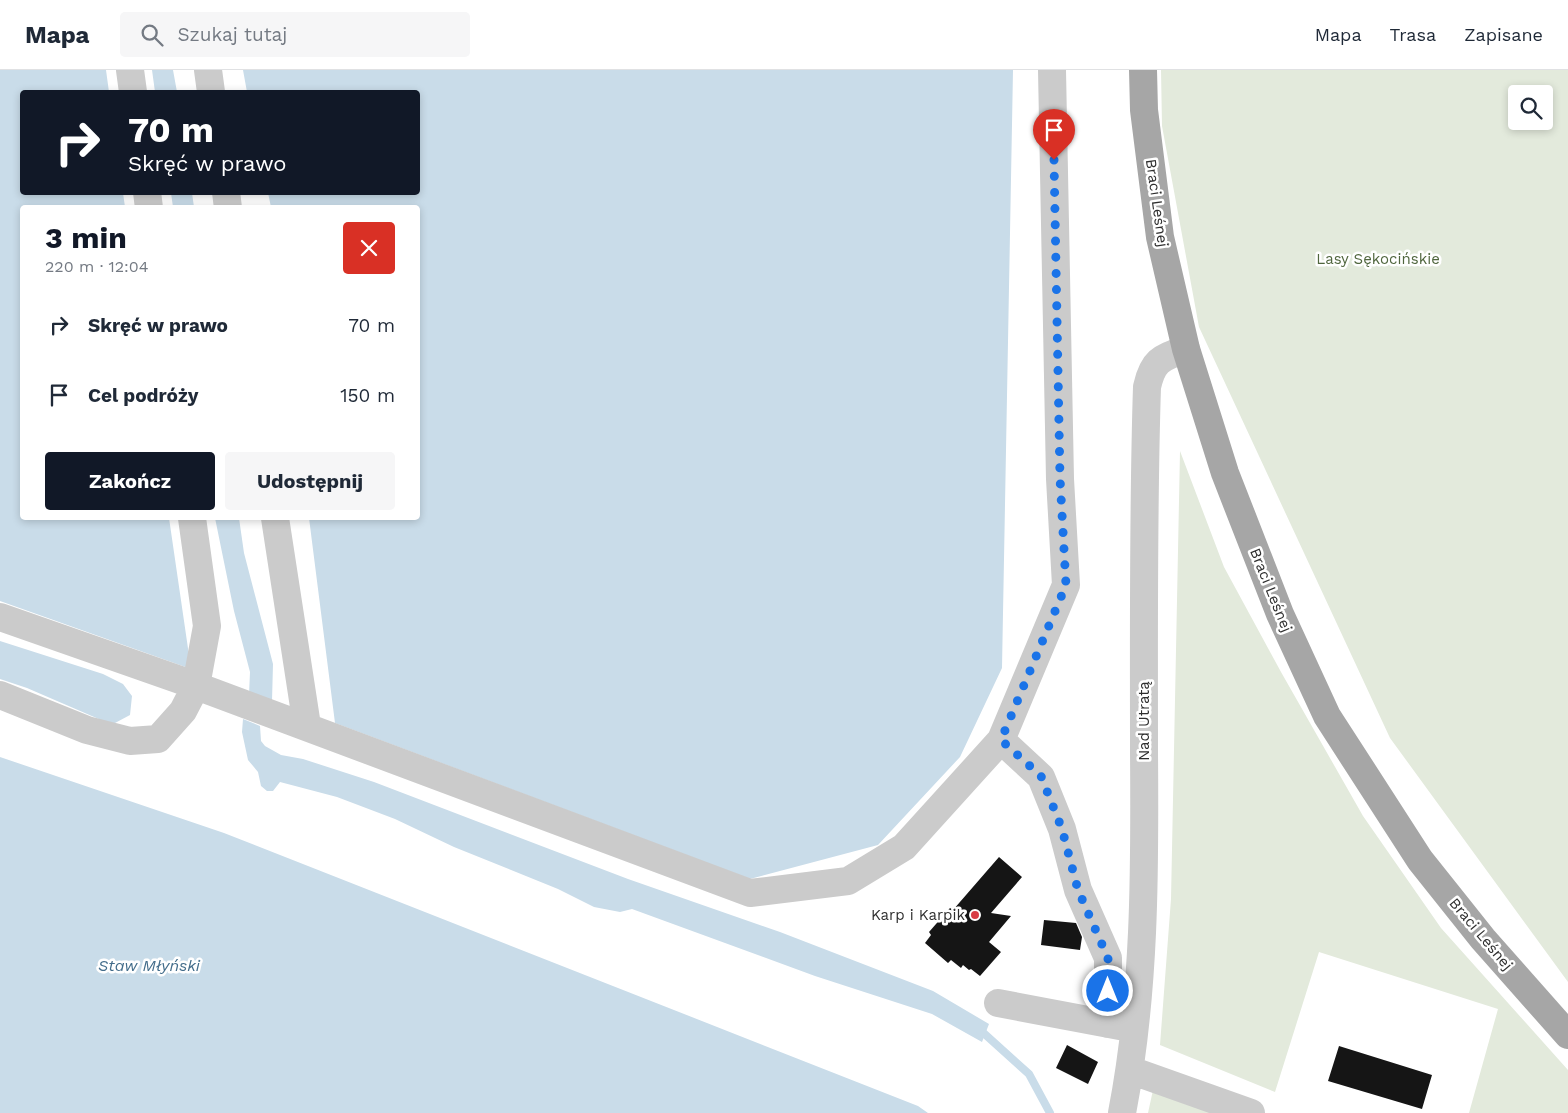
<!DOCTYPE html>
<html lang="pl">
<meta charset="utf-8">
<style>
:root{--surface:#fff;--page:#f6f6f7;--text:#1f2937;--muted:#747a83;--line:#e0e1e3;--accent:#111827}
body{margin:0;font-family:"Work Sans",sans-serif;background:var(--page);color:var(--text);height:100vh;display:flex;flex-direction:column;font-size:19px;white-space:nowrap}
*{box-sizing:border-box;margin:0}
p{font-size:16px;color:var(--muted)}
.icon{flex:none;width:28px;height:28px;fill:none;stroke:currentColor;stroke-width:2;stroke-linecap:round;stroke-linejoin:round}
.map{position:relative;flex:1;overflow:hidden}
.sheet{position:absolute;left:20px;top:135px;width:400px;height:315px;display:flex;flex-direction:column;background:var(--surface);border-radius:5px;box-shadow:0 2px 8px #0003}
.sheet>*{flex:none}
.hud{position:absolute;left:20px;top:20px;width:400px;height:105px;border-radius:5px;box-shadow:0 2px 8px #0003;background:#111827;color:#fff;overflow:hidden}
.buttons{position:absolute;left:1508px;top:15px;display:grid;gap:10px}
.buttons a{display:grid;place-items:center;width:45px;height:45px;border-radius:5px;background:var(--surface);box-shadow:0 2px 8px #0003;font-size:25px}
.pin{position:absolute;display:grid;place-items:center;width:42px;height:42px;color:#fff;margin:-51px -21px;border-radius:50% 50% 50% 0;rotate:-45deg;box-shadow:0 0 5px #0007}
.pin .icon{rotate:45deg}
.me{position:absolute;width:55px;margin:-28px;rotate:0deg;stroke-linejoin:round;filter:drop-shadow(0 0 4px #0008)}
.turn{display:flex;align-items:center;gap:18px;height:105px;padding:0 25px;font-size:22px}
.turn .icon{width:65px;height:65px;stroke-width:2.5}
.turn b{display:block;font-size:35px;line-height:42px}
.round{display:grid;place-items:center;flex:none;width:52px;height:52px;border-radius:5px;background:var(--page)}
.head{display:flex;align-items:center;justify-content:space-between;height:85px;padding:0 25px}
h1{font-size:30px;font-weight:700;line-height:38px;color:var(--accent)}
.primary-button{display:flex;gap:10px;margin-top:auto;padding:10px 25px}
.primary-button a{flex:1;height:58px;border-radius:5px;background:var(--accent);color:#fff;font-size:20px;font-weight:700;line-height:58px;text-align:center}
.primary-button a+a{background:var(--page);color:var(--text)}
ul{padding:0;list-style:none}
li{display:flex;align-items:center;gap:15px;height:70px;padding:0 25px}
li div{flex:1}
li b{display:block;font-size:19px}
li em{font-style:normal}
header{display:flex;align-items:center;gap:30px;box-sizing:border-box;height:70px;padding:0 25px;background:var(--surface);border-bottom:1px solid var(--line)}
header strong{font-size:24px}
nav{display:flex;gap:28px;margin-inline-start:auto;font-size:18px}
.search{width:350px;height:45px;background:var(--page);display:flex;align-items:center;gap:12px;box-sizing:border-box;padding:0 18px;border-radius:5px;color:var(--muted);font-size:19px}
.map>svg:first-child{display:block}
.green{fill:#e3eadc;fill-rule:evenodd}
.water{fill:#c9dce9}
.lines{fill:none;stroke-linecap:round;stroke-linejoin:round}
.stream{stroke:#c9dce9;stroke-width:8}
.building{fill:#151515}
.minor{stroke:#cbcbcb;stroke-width:28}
.major{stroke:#a6a6a6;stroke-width:28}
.route{stroke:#1a73e8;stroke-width:9;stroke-dasharray:0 16.2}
.poi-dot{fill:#d83c44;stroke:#fff;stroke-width:2}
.labels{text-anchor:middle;stroke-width:5;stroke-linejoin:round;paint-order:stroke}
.street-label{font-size:15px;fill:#2e2e2e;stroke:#fff}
.park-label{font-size:15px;fill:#50663e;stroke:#fff}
.poi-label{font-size:15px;fill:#2e2e2e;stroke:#fff;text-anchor:end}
.water-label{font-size:16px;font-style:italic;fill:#426c8a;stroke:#fff}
</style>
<header>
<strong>Mapa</strong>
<div class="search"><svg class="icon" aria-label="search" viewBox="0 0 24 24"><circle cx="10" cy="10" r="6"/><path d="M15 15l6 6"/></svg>Szukaj tutaj</div>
<nav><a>Mapa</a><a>Trasa</a><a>Zapisane</a></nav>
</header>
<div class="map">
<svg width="1568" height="1043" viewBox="0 0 1568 1043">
<rect width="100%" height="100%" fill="#fff"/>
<path class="green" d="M1161,0h407v912l-178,-244 -191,-411 -37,-201zM1516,24h28v27h-28z
M1180,381l44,116 57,105 82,144 78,112 127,142v43h-99l29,-104 -179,-57 -44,140 -115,-47 11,-146z
M1153,1020l64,23h-69z"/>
<path class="water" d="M0,0h106l3,22h-87v100l101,1 2,14 -103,1v310h147l22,151 -191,-68z
M152,0h21l4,22h-22z
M243,0h770l-11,598 -42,89 -82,88 -128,34 -415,-156 -26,-205h109v-310l-147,-1 -3,-14 150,-1v-100h-171z
M171,123h21l2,14h-21z
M215,448h24l5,35 29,111 -1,37 -23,-6 1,-23 -16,-61z
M0,571l103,33 20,10 9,12 -2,19 -15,8h-7l-81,-35 -27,-9z
M243,649l17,7 1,15 4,5 16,9 22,4 71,23 254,97 152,53 153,59 56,33 -7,18 -50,-28 -117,-38 -183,-67 -12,3 -26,-5 -36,-18 -104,-42 -59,-28 -58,-22 -57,-15 -7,9h-6l-6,-5 -3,-14 -10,-12 -6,-28z
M0,687l224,76 694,273 10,7h-928z"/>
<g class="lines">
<path class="stream" d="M978,958l51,46 21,39"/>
</g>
<path class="building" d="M999,787l23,20 -31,36 20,3 -22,26 12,10 -21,24 -9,-7 -2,1 -6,-5 -2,3 -10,-8 -3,3 -23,-20 6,-8 -2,-3 21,-24 3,2z
M1044,850l32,3 6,14 -2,13 -39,-5z
M1067,975l31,17 -10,22 -32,-16z
M1339,976l93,29 -10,34 -94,-28z"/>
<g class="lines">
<path class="minor" d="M130,0l3,22
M208,0l3,22
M147,122l2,16
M226,122l2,16
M275,448l32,208
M0,547l183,64 567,212 98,-12 56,-34 97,-107 65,-155 -6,-106 -8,-409
M0,625l87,35 43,11 28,-2 25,-28 13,-25 11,-60 -15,-108
M1001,670l40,37 21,52 16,61 30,68v66
M998,933l127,24
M1130,1000l121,43
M1122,1043c23,-119 23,-241 22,-362 0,-121 -1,-243 3,-364 6,-27 14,-29 39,-38"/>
<path class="major" d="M1143,0l1,40 16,127 26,112 39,124 55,141 47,102 93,144 63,79 85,96"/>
</g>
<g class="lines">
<path class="route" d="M1054,90l6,318 6,107 -65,155 40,36 21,53 16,61 30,68v33"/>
</g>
<circle class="poi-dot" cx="975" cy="845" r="5"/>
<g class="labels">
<g class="street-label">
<text transform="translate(1157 133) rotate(82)" y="5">Braci Leśnej</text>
<text transform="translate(1271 520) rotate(68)" y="5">Braci Leśnej</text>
<text transform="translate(1144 651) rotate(-90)" y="5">Nad Utratą</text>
<text transform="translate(1481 864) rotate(50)" y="5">Braci Leśnej</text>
</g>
<g class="park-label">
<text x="1378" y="194">Lasy Sękocińskie</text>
</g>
<g class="poi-label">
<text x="965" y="850">Karp i Karpik</text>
</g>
<g class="water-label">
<text x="149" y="901">Staw Młyński</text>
</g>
</g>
</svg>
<div class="buttons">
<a><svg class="icon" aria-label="search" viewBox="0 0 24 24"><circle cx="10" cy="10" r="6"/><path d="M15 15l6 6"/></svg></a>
</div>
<div class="pin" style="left:1054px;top:90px;background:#d93025"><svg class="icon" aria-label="arrive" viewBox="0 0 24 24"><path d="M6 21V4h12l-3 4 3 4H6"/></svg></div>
<svg class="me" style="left:1108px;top:921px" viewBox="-20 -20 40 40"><circle r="17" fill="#1a73e8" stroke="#fff" stroke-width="3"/><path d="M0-11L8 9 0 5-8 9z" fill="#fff"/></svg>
<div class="hud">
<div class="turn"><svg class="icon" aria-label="right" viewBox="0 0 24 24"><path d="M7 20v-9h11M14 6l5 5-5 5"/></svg><div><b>70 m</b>Skręć w prawo</div></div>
</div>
<section class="sheet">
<div class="head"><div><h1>3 min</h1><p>220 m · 12:04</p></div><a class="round" style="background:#d93025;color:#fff"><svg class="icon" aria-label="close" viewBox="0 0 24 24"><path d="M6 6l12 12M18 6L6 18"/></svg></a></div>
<ul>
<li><svg class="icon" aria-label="right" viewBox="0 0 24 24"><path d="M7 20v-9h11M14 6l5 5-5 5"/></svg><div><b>Skręć w prawo</b></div><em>70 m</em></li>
<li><svg class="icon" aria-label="arrive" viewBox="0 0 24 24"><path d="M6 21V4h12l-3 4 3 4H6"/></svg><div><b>Cel podróży</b></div><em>150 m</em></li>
</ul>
<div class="primary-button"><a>Zakończ</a><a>Udostępnij</a></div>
</section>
</div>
